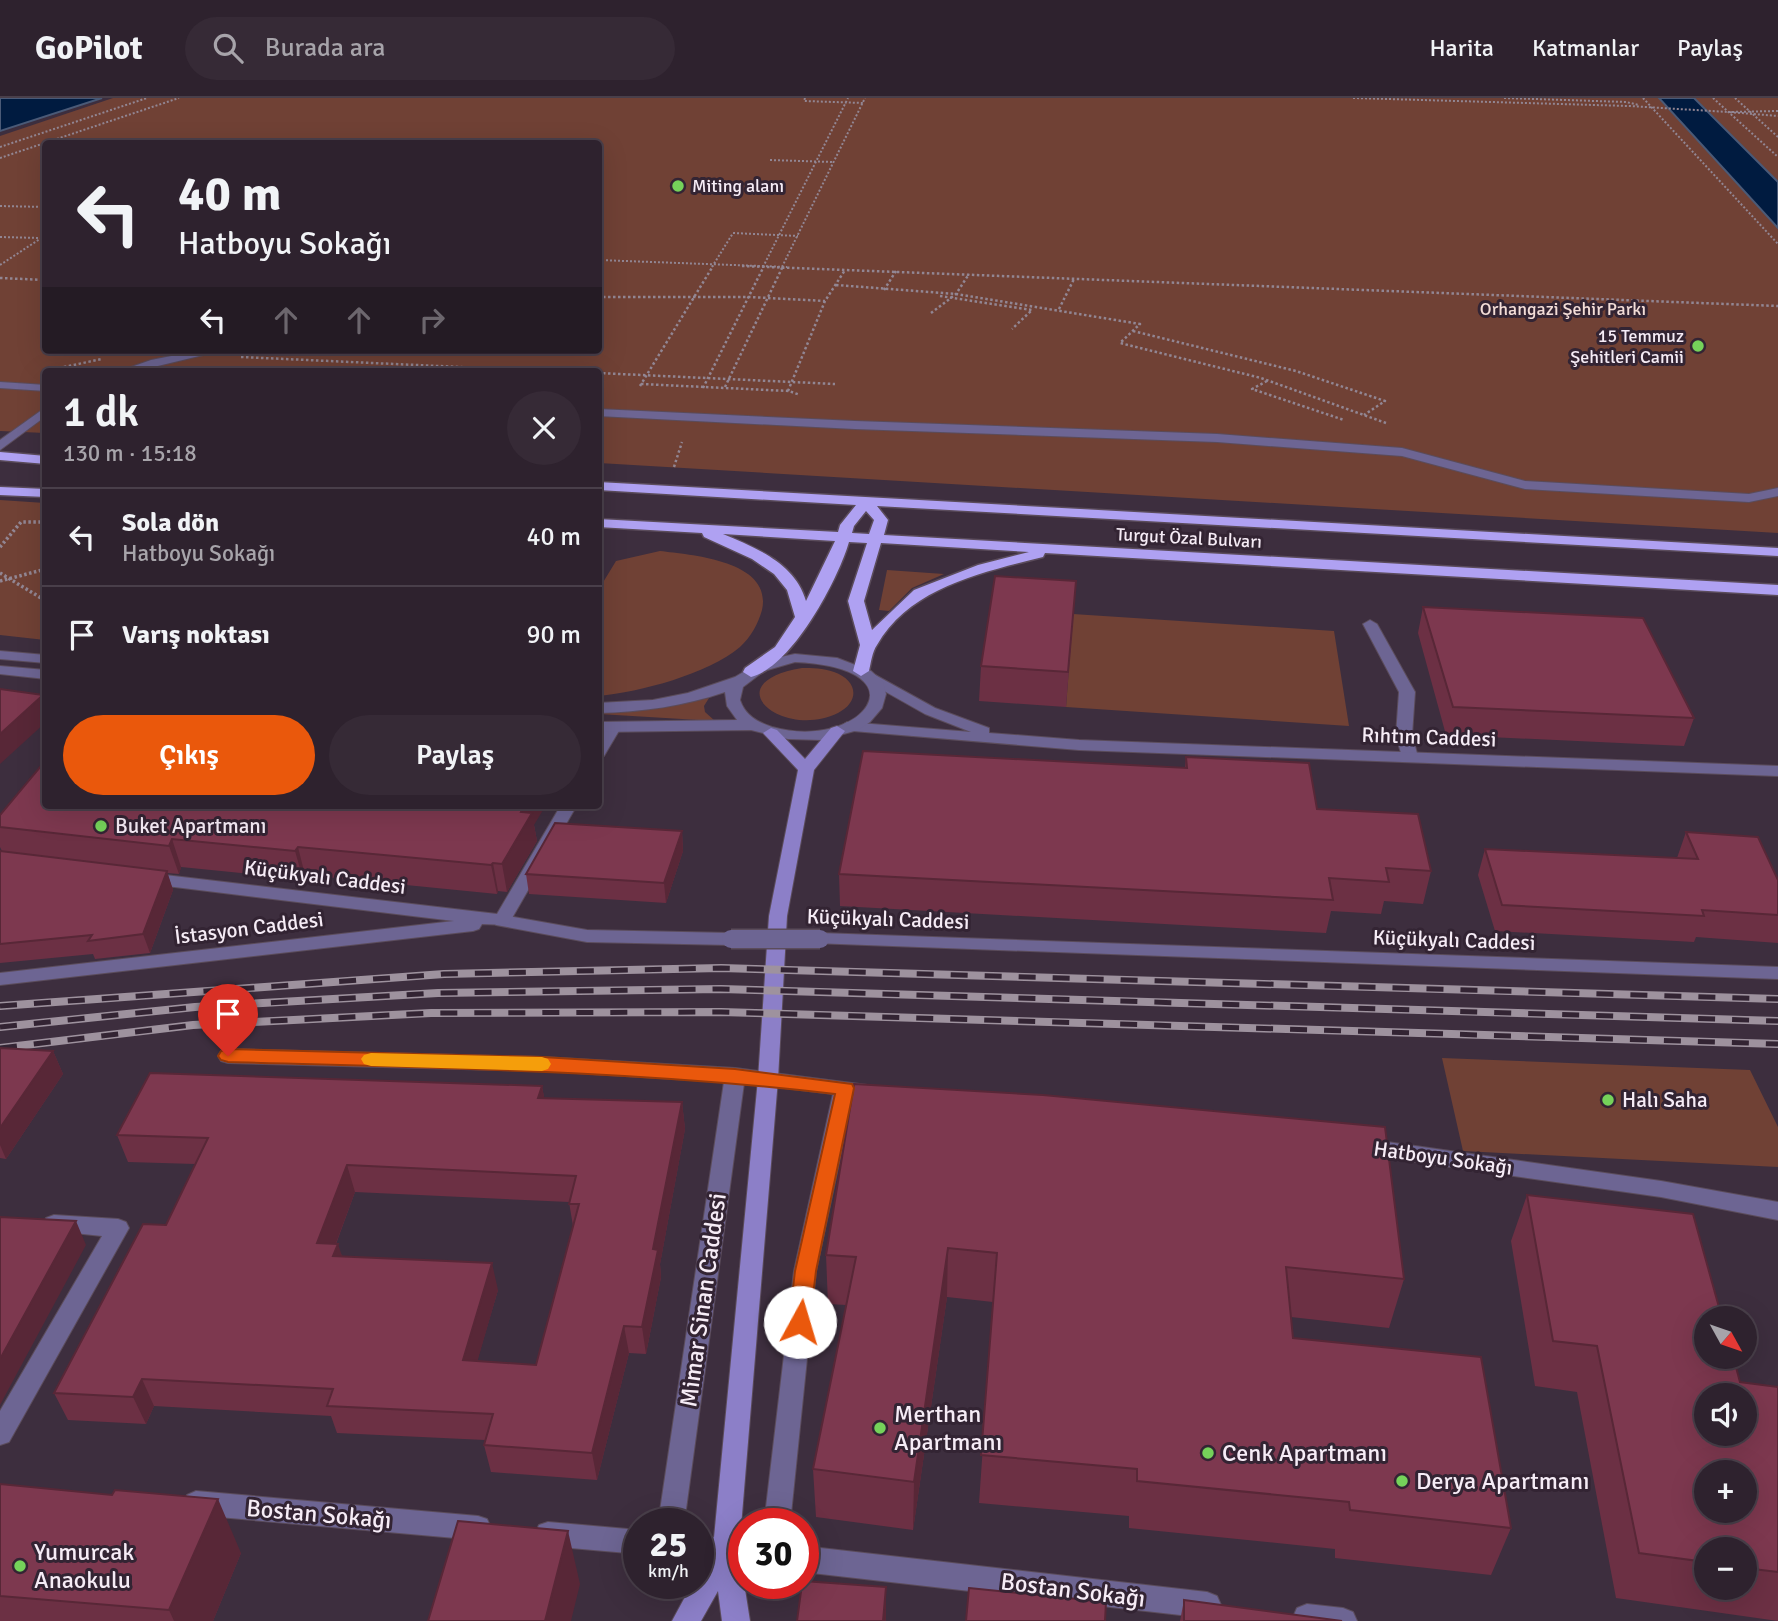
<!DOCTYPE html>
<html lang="tr">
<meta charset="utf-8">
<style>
:root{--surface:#2e222e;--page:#362a36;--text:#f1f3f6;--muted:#a7a4aa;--line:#493f4a;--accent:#ea580c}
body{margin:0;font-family:Signika,sans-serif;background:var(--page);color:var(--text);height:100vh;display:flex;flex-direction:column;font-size:26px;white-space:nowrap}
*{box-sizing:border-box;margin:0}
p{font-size:23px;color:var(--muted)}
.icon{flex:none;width:38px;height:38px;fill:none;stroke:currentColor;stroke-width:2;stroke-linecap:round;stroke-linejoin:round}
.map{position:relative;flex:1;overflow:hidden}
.sheet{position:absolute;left:42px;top:270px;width:560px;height:441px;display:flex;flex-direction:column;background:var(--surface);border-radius:7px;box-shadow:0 7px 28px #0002,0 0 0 2px var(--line)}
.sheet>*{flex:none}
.top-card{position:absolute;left:42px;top:42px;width:560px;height:214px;border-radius:7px;box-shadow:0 7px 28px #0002,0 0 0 2px var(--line);background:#2e222e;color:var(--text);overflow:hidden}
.needle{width:46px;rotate:130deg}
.controls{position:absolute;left:1694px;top:1208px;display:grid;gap:14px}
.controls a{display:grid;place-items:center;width:63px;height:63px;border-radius:50%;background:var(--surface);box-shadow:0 7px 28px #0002,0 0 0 2px var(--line);font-size:35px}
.speed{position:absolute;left:623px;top:1410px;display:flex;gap:14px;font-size:35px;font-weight:700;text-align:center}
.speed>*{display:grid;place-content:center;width:91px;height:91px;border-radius:50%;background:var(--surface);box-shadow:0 7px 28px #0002,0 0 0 2px var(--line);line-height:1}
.speed small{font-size:18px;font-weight:400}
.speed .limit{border:10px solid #d22;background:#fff;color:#111}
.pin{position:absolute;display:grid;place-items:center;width:60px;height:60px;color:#fff;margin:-72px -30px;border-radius:50% 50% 50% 0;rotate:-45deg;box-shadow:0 0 7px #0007}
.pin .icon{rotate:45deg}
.me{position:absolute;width:77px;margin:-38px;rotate:6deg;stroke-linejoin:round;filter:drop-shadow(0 0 5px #0008)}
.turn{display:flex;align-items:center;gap:24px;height:147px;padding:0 21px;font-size:32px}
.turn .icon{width:91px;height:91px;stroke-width:2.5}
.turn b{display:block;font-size:49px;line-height:60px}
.lanes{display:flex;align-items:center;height:66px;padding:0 21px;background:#0003;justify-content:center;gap:35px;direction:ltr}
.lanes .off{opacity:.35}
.round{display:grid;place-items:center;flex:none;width:74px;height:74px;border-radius:37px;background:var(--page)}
.head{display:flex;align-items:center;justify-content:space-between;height:119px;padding:0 21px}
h1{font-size:42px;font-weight:600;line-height:52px}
.cta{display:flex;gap:14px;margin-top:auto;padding:14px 21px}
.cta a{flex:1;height:80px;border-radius:42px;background:var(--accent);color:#fff;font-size:28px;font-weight:600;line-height:80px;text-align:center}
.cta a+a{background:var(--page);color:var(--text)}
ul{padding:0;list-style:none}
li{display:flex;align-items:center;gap:21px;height:98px;padding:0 21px;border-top:2px solid var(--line)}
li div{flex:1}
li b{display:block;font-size:26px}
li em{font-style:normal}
header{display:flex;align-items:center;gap:42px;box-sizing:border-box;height:98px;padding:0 35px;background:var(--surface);border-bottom:2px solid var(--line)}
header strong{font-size:33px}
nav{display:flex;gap:38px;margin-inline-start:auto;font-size:24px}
.search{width:490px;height:63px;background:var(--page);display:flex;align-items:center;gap:18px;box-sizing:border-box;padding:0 24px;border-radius:38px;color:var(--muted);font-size:26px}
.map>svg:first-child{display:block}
.green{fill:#704135;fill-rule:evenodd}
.water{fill:#001b40;stroke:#4a5a77;stroke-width:2}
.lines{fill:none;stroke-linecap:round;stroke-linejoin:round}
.service-casing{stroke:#5b4c5b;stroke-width:2}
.minor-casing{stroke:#5b4c5b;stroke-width:2}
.tertiary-casing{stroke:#5b4c5b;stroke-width:2}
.secondary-casing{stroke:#5b4c5b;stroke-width:2}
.trunk-casing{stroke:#5b4c5b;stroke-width:3}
.path-far2{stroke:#928693;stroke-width:2;stroke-dasharray:2 2;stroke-linecap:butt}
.path-far1{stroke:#928693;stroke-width:2.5;stroke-dasharray:2.5 2.5;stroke-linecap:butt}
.path{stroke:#928693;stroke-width:3.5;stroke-dasharray:2.5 2.5;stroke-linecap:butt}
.service{fill:#6d6593;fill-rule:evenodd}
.minor{fill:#6d6593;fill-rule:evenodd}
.tertiary{fill:#6d6593;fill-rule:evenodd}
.secondary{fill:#8c7fc8;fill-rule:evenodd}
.trunk{fill:#afa1f2;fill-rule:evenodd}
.rail-casing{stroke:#9e929e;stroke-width:8}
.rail{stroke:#332433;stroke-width:5;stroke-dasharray:17;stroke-linecap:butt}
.service-bridge-casing{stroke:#5b4c5b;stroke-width:21;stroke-linecap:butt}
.service-bridge{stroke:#6d6593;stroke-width:18}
.wall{fill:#6c3044;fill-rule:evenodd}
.shaded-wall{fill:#582737}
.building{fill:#7d384f;stroke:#582737;stroke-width:2;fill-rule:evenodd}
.route{fill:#ea580c;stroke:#983908;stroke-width:2}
.slow{fill:#f59e0b}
.poi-dot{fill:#75d25a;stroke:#332433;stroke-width:2.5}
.labels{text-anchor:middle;stroke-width:6;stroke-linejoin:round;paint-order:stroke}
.far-poi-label{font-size:18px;fill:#f6ecf6;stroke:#332433;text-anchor:start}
.far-park-label{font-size:18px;fill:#f3ddd7;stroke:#332433}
.far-street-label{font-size:18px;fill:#f6ecf6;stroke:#332433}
.street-label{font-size:21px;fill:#f6ecf6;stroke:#332433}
.poi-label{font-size:21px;fill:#f6ecf6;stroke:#332433;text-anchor:start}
.near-street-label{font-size:24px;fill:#f6ecf6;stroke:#332433}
.near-poi-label{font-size:24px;fill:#f6ecf6;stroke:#332433;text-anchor:start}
</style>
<header>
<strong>GoPilot</strong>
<div class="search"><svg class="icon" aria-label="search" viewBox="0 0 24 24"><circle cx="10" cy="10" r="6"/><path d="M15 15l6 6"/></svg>Burada ara</div>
<nav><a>Harita</a><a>Katmanlar</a><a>Paylaş</a></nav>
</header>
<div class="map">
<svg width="1778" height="1523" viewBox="0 0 1778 1523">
<rect width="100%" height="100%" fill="#3d2e3e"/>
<path class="green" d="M113,0h1546l119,129v306l-1179,-70 -1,-92h-552l-1,62 -45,-2v-295zM46,46h552v206h-552z
M1695,0h83v83z
M0,402l45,3v137l-45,-5z
M660,453c33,4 113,10 102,59 -4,14 -11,27 -22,37 -32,27 -100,45 -141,49v-107l17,-28z
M887,472l57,4 -32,14 -23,23 -10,-1z
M1073,516l261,17 15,95 -283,-19z
M802,570c10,0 21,0 32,4 23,8 27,29 4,41 -55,27 -125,-30 -36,-45z
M709,600l-5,8 1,6 10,9 -116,-7 -1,-4h47z
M1442,960l308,12 28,57v40l-315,-16z"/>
<path class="water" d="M0,0h102l-102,33z
M1659,0h35l84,84v46z"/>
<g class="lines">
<g class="service-casing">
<path id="service" d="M202,252h22l-87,21h-17l31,-11z
M0,284l46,3v6l-46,-3z
M46,309v9l-46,34v-10z
M598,311l257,12 362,13 185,14 123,33 224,13 29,-6v8l-29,6 -224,-13 -123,-33 -185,-14 -362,-13 -257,-13z
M1370,522l7,4 38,68 -3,43 6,22 -2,3 -6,2 -8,-5 -6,-22 3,-43 -36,-68z
M502,817l85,15 144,3 9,6 -9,6 -144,-3 -91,-17 -3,-4z
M820,835l958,34v12l-965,-36 -2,-4 2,-4z"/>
</g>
<g class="minor-casing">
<path id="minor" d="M868,573l67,37 54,20v5l90,7 699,26v10l-699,-26 -238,-20 -2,-3 8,-5 124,10 -46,-18 -62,-35 -3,-3 3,-3z
M612,626l8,5 -16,27 -6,2v-19l8,-13z
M561,707h16l-69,120 -26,-1 -3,5 -6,2 -473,54v-12l454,-52 -312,-38 -3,-4 9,-6 349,41z
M228,951l315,8 192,11 148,19 3,5 -3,5 -7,2 -23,-2 -37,174 -26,253h-26l30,-253 39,-177 -89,-11 -60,441h-26l66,-442 -181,-11 -315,-8 -7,-2 -3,-5 3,-5z
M1366,1041l295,42 117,21v18l-117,-23 -295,-42 -8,-2 -3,-6 3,-6z
M54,1117l64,4 8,3 3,6 -120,214 -9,3v-34l102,-175 -56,-6 -3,-6 3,-6z
M196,1393l282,25 9,3 4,9 -4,9 -9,3 -282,-25 -9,-4 -4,-8 4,-8z
M548,1424l91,8v24l-91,-8 -9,-3 -4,-9 4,-9z
M698,1438l46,3v25l-46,-4z
M803,1448l404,46 10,4 4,9 -4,9 -10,4 -404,-46z
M1307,1506l36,4 10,4 4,9h-62l-2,-4 4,-9z"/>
</g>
<g class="tertiary-casing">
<path id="tertiary" d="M0,553l46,4v8l-46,-4z
M795,556l42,4 34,13 12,11 3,12 -4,14 -12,14 -12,8 -36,10 -34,-1 -37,-9 -153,2v-10l139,-2 -10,-14 -2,-14c-41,14 -83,20 -127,21v-10l55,-3 35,-7 47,-16 27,-16zM795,564c133,6 66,90 -23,65 -15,-5 -27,-12 -32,-27l3,-13 21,-16z
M0,568l46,4v9l-46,-5z"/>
</g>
<g class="secondary-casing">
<path id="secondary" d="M837,628l8,5 -31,39 -27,146 -9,163 -39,472 11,70h-28l-4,-30 -17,30h-29l20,-37h6v-10l15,-26 45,-469 11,-163 29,-146 -35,-37 8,-5 6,2 28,29 26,-31z"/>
</g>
<g class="trunk-casing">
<path id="trunk" d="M0,354l46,4v8l-46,-4z
M598,384l1180,66v8l-901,-50 11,14 -4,15 894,50v10l-733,-42 -2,4c-59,15 -133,30 -166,88 -5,7 -6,18 -8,26l-8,5 -8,-5 7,-26 -12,-44 19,-58 -18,-1c-11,38 -57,125 -98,135l-8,-5 2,-4 30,-21 20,-30 -8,-27 -13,-16 -22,-15 -48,-22 -2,-4 -104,-6v-8l240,13 2,-7 16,-20 -258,-15zM866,413l8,9 -5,14 -17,-1 2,-7zM723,436l112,7 -29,60c-11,-38 -50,-53 -83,-67zM881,445l148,9 -51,13 -64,25 -42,40 -8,-29z
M0,389l46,2v8l-46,-2z"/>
</g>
<path class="path-far2" d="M805,0l-1,3 59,2
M1353,0l276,8 99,6
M1504,0l122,4 13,3
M1643,0l135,146
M1713,0l65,59
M1735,0l43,39
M1778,13l-50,1 50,4
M0,49l147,-49
M0,60l179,-60
M770,62l62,2
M0,108l46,1
M0,139l41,1
M598,162l189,7
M0,167l46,-30
M712,169l21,-34 65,3
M763,169l85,-169
M782,169l83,-169"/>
<path class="path-far1" d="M742,168l1036,40
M0,180l46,2
M836,187l120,9 184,30 -20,19 141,35 125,45
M884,192l12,-19
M940,198l92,14 -20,19
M598,199h151l76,4
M1059,211l15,-30
M931,215l25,-19 13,-20
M1133,233l163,40 89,30 -21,14
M241,259l307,14
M59,270l43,-9
M232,272l17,1
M598,275l237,11
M1267,283l-15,8 92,31
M641,286l148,7 11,4
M640,288l73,-120
M725,289l58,-121
M703,290l61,-122
M788,293l37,-90 20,-31
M674,369l8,-25"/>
<path class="path" d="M0,449l21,-25h22
M0,475l46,28
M0,483l46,-12"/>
<use href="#service" class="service"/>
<use href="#minor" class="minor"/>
<use href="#tertiary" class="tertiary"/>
<use href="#secondary" class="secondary"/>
<use href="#trunk" class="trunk"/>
<g class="rail-casing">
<path id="rail" d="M0,908l444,-32 277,-6 1057,31
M0,929l195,-20 243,-14 283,-4 1057,32
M0,950l193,-23 238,-12 290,-1 1057,32"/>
</g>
<use href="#rail" class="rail"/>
<g class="service-bridge-casing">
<path id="service-bridge" d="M731,841h89"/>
</g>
<use href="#service-bridge" class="service-bridge"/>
</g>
<path class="wall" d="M1076,483l-10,126 -87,-6 2,-35z
M1423,509l271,111 -10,28 -238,-11 -28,-102z
M1186,659l131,52 114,62 -8,33 -39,-3 -3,13 -50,-3 -5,22 -486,-27 -1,-32 346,-106z
M0,717l534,10 3,16 -30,51 -9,-1 -1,3 -192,-19 -2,4 -122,-12 -2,7 -12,-1 6,17 -23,63 -55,6 -2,-5 -93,9v-112h2l-2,-4z
M682,733l1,20 -17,52 -137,-9 -3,-20z
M1686,734l92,48v63l-82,-6 -2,5 -199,-11 -17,-56 7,-26 192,9z
M0,950l53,3 10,23 -57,85 -6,-1z
M854,986l550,195 -15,49 -98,-11 2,21 218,190 -20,47 -156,-17v-9l-206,-21v-12l-150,-13 14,-201 -46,-5 -34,233 -97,-13 -3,-48 33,-164 -18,-1 -2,-49z
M542,988l2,12 138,4 3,27 -25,135 1,13 -15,77 -17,-1 -32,127 -106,-8 -7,-27 1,-5 -148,-7 -6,-17 -177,-10 -8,18 -78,-4 -14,-27 112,-168 29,-61 -67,-2 -11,-27zM355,1094l214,10 4,24 -37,139 -59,-4 21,-71 -156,-34 -6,-12z
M1527,1097l213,187 38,5v234l-162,-23 -39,-206 -42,-6 -24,-145zM1706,1451h39v38h-39z
M0,1386l241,69 -28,68h-213z
M1184,1502l158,21h-162z"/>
<path class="shaded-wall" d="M43,597l3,7v20l-46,42v-30z
M525,707h21l-12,20 3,16 -30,51 -5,-28 19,-52z
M682,733l1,20 -17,52 -2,-20z
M172,741l9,28 -2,7 -10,-28z
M298,749l7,28 -2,4 -8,-28z
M493,765l5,28 -1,3 -6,-29z
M167,773l6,19 -23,63 -7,-19z
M53,953l10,23 -57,85 -6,-14v-17z
M542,988l5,26 -9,-14z
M682,1004l3,27 -25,135 1,13 -15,77 -4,-27 11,-78z
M347,1067l8,27 -29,78 -9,-27z
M76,1123l10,24 -86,160v-46z
M338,1146l9,27 -14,-15z
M948,1150l-1,49 -34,233 1,-48z
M492,1165l6,27 -28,97 -7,-27z
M624,1228l5,27 -32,127 -5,-27z
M142,1281l12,27 -8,18 -13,-27z
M218,1401l23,54 -28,68h-39l-5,-11z
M568,1433l12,53 -9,37h-26z
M886,1489v34h-3z"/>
<path class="building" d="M995,478l81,5 -8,91 -87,-6z
M1423,509l220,11 51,100 -241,-11z
M0,591l43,6 -43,39z
M863,653l324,17 -1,-11 123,6 8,46 101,5 13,57 -45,-3 3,14 -60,-4 4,22 -494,-26z
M46,662v45h479l-4,7 11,1 -30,51 -9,-1 -2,2 -193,-18 -3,4 -123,-12 -3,7 -169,-19v-12z
M555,725l127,8 -18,52 -138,-9z
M1686,734l72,5 20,43v35l-76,-5 2,6 -202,-11 -17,-56 213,10z
M0,753l167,20 -24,63 -55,7 4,-6 -92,9z
M0,950l53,3 -53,77z
M150,975l392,13 -4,12 144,4 -29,147 5,1 -16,77 -18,-1 -32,127 -108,-8 9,-31 -166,-8 6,-17 -191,-10 -9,18 -79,-4 89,-169 23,1 42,-87 -91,-3zM347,1067l229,11 -7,28h10l-43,161 -73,-5 29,-97 -159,-7 5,-12 -21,-1z
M854,986l189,11 342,32 19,152 -118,-12 7,71 188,19 30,171 -161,-18 -1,-8 -212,-21v-12l-156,-14 16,-202 -49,-5 -34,234 -101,-13 43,-212 -30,-2z
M1527,1097l166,19 29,104h-16v38h27l7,26 38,5v185l-33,-4v-19h-39v13l-67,-9 -42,-207 -44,-5zM1706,1297h39v38h-39zM1706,1374h39v38h-39z
M0,1119l76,4 -76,138z
M0,1386l112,11 3,-5 103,9 -49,111 -169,-14z
M458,1423l110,10 -23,90h-117z
M803,1483l83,6 -3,34h-86l5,-37h1z
M969,1490l137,14 -1,19h-139z
M1184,1502l158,21h-158z"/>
<path class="route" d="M228,951l315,8 192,12 117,15 2,4 -38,183 -6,51 -3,6 -7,3 -8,-3 -3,-6 6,-51 40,-177c-202,-24 -405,-26 -607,-32l-7,-2 -3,-4 3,-5z"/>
<path class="slow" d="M371,955l171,4 6,2 3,5 -3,5 -6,2 -171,-5 -7,-2 -3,-5 3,-4z"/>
<g class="poi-dot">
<circle cx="678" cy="88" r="7"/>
<circle cx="1698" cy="248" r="7"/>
<circle cx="101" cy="728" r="7"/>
<circle cx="1608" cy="1002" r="7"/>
<circle cx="880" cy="1330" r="7"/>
<circle cx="1208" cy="1355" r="7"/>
<circle cx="1402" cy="1383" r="7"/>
<circle cx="20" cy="1468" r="7"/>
</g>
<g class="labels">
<g class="far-poi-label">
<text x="692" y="94">Miting alanı</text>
<text x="1684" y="244" text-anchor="end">15 Temmuz<tspan x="1684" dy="21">Şehitleri Camii</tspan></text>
</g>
<g class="far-park-label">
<text x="1563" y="217">Orhangazi Şehir Parkı</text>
</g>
<g class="far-street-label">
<text transform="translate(1189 440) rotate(3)" y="6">Turgut Özal Bulvarı</text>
</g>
<g class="street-label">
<text transform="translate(1429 639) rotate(2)" y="7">Rıhtım Caddesi</text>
<text transform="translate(325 779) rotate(7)" y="7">Küçükyalı Caddesi</text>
<text transform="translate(888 821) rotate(2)" y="7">Küçükyalı Caddesi</text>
<text transform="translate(249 830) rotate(-7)" y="7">İstasyon Caddesi</text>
<text transform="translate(1454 842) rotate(2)" y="7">Küçükyalı Caddesi</text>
<text transform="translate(1443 1060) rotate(8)" y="7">Hatboyu Sokağı</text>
</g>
<g class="poi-label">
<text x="115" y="735">Buket Apartmanı</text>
<text x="1622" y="1009">Halı Saha</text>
</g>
<g class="near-street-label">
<text transform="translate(703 1202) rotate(-82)" y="8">Mimar Sinan Caddesi</text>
<text transform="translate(319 1416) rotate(5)" y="8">Bostan Sokağı</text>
<text transform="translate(1073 1492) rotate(7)" y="8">Bostan Sokağı</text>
</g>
<g class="near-poi-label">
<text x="894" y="1324">Merthan<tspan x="894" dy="28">Apartmanı</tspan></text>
<text x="1222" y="1363">Cenk Apartmanı</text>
<text x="1416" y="1391">Derya Apartmanı</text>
<text x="34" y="1462">Yumurcak<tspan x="34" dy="28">Anaokulu</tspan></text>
</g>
</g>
</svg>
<div class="controls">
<a><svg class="needle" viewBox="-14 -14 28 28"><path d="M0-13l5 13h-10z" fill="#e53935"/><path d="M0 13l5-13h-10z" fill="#a7a4aa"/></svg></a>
<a><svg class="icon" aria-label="sound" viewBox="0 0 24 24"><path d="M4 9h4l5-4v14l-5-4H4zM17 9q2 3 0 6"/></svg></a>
<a>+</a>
<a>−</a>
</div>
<div class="speed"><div>25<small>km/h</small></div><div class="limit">30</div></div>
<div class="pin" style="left:228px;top:958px;background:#d93025"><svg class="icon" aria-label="arrive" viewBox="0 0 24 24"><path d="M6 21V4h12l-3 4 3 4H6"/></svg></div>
<svg class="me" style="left:800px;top:1224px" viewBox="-20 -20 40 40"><circle r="19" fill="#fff"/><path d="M0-13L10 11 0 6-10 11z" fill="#ea580c"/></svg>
<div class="top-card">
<div class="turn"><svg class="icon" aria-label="left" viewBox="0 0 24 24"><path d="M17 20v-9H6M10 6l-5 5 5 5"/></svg><div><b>40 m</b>Hatboyu Sokağı</div></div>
<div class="lanes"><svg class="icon" aria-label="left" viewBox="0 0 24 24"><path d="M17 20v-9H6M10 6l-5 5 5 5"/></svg><svg class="icon off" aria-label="ahead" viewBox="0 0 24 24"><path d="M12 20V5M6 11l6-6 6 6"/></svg><svg class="icon off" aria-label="ahead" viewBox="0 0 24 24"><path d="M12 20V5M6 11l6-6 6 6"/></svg><svg class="icon off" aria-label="right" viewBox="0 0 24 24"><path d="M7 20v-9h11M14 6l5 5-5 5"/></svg></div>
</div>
<section class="sheet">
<div class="head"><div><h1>1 dk</h1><p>130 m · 15:18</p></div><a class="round"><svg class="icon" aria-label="close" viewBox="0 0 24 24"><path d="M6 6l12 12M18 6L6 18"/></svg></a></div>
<ul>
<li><svg class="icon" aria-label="left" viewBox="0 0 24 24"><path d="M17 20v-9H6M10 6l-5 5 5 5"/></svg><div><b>Sola dön</b><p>Hatboyu Sokağı</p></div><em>40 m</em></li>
<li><svg class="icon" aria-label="arrive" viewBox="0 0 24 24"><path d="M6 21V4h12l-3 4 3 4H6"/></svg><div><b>Varış noktası</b></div><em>90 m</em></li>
</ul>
<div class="cta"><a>Çıkış</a><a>Paylaş</a></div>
</section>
</div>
